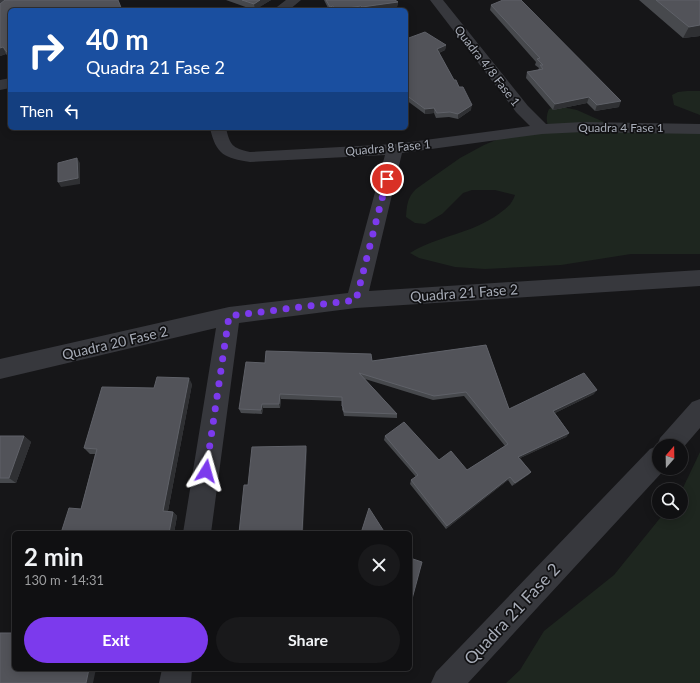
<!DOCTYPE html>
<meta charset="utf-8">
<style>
:root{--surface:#101012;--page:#19191b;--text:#f1f3f6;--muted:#9c9d9f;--line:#303032;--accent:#7c3aed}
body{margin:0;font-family:Lato,sans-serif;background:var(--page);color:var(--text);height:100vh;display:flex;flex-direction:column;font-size:15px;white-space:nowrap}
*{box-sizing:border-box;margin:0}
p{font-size:13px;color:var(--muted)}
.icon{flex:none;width:22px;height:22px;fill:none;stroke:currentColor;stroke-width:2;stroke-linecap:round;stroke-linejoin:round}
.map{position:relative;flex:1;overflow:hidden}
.drawer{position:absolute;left:12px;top:531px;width:400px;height:140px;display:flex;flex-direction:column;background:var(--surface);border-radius:6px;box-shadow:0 2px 10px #0003,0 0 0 1px var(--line)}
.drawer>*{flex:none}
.guide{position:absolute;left:8px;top:8px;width:400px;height:122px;border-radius:6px;box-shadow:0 2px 10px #0003,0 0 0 1px var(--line);background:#1a4fa0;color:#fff;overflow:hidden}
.needle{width:26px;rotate:20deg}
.buttons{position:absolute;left:652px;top:439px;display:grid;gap:8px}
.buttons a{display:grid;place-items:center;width:36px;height:36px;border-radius:50%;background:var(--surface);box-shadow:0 2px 10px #0003,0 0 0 1px var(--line);font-size:20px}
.pin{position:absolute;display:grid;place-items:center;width:34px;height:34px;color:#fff;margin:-17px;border:2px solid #fff;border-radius:50%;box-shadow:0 1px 4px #0007}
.me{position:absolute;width:44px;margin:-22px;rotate:8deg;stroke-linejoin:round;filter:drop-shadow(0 0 3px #0008)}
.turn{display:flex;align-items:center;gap:14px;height:84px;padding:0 12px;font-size:18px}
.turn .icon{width:52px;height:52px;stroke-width:2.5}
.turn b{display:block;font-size:28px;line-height:34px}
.then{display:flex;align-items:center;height:38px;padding:0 12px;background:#0003;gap:8px;font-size:15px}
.round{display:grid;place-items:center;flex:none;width:42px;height:42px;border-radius:21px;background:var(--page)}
.summary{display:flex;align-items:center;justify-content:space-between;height:68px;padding:0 12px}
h1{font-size:24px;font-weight:700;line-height:30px}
.primary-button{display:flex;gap:8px;margin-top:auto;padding:8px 12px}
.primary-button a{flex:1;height:46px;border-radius:24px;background:var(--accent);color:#fff;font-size:16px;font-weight:700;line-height:46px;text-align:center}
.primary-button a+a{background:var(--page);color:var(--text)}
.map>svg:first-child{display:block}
.green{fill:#1e261f}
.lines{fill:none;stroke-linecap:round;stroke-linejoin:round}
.street{fill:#37383d;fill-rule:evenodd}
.wall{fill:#47494d}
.shaded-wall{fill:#2f3033}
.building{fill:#525359;stroke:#5f6168}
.route{stroke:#7c3aed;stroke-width:7;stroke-dasharray:0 12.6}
.labels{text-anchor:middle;stroke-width:3.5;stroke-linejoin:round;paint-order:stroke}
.far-street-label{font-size:12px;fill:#a8adb8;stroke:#111113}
.street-label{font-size:14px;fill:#a8adb8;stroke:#111113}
.near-street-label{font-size:17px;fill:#a8adb8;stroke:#111113}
</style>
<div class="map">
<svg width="700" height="683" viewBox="0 0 700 683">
<rect width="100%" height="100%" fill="#161618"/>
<path class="green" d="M687,91h13v24l-26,-10 -2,-10 6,-3z
M557,106l20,4 29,13 94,7v124h-69l-70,11 -76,4 -30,-2 -36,-9 -9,-5c29,-18 60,-18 90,-40 7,-5 12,-9 15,-18l-20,-5h-23l-9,3 -21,21 -17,10 -10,-1 -9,-6c1,-12 1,-19 10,-28l44,-31 24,-13 34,-14 32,1c-3,-9 -5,-14 -1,-23z
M700,452v231h-194l14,-13 24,-39 70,-56 51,-63h16v-20z"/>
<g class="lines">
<path class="street" d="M0,0h7l-2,4 -5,1z
M286,0h15l-12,10h-16z
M430,0h13l85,106 18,18 37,-2 117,2v10l-117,-2 -41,2 -140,19 -33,138 331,-21v16l-344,22 -117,15 -28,210h-28l33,-205 -216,51v-20l229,-52 119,-14 37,-138 -135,7c-25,-4 -34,-7 -40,-34h16c4,17 6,20 24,24l145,-8 135,-18 -14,-14z
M10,78v10l-10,2v-10z
M700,399v29l-19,22v-4h-22v22h7l-198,215h-37l5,-11 214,-223 7,-3 3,-8 32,-36z
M162,669h30l-1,14h-32z"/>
</g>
<path class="wall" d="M226,0h45l-17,10z
M324,0h71l3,2 -1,5 -18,3h-50z
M639,0h61v36l-17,2z
M491,5l128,102 -24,4 -8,-8 -34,7 -27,-32 1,-6 11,-2 1,-2 -4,-3 1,-3 -46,-52z
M10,10v49l-4,-5 -6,2z
M406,39l40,6 -1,5 -6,3 32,57 -13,9 -9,-2 -13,1 -2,-5 -9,1 -19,-14z
M486,345l23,64 85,-15 -39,19 14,20 -3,4 -46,21 11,14 -3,3 -16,11 -4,-6 -62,49 -36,-45 1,-4 5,-3 -32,-37 1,-4 54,24 28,10 38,-24 -41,-50 -31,4 -68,-21 32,35v4l-53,-2 -1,-5 -1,-1v-9l-61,-2 -1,9h-17l-1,6 -21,-1 -2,-4 26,-46 107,-2z
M192,384l-24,127 5,1 4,4 -3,17h-113l20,-24 14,-55h-5l-6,-6 70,-60z
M0,436h24l7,6 -15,41h-16z"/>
<path class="shaded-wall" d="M260,0h11l-16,10 -1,-6z
M398,2l-1,5 -18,3h-17v-3z
M333,6v4h-3v-3z
M361,6v4h-26z
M700,25v11l-17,2 6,-11z
M446,45l-1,5 -9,4 1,-5z
M3,47l3,7 -6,2v-8z
M589,97l-2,6 -34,7 2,-6z
M621,101l-2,6 -24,4 2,-6z
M472,105l-1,5 -13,9v-5z
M434,108v5l-9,1v-5z
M77,158l3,5v21l-19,3 -3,-5z
M189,378l3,6 -25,132 -4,-5z
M597,390l-3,4 -43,21 2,-4z
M280,394l1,5 -1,9 -1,-4z
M262,404l1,4 -1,6 -1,-4z
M569,433l-3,4 -50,23 2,-3z
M24,436l7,6 -15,41 -7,-5z
M306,446l1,4 -4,83h-1z
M531,472l-3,3 -16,11 3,-3z
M510,477l-2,3 -62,49 1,-3z
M173,512l4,4 -3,17h-5z
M89,669h7l-3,14h-7z"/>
<path class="building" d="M5,0h113l4,10h-112v46l-7,-9 -3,1v-44z
M242,0h18l-6,4z
M326,0h69l3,2 -36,5 -1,-1 -26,4 -2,-4 -3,1z
M503,0h18l100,101 -24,4 -8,-8 -34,7 -28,-32 16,-3 -3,-4h3l-6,-6 3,-1 -49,-53z
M656,0h44v25l-11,2z
M425,32l21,13 -9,4 17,31h2l3,7h4l9,18 -14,9 -8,-2 -13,1 -3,-5 -9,1 -19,-14v-56z
M77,158l1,20 -20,4v-19z
M486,345l23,64 75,-36 13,17 -44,21 16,22 -51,24 13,15 -16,11 -5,-6 -63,49 -36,-46 7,-5 -33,-39 19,-14 35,38 12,-9 16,19 41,-26 -42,-52 -32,4 -75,-23 38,41 -53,-2 -1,-5 -1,-1v-9l-62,-3 -1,10h-17l-1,6 -22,-1 7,-47 19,1 1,-12 105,3 1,7z
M157,377l32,1 -26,133 10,1 -4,21h-108l8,-25 12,1 16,-60 -13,-1 18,-61 52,1z
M0,436h24l-15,42h-9z
M306,446l-4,87h-63l5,-48h4l4,-38z
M369,508l16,25h-24z
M410,558l12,4 -10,37h-2z
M0,633h14v36h75l-3,14h-86z"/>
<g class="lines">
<path class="route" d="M206,471l23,-155 127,-16 31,-121"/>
</g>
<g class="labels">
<g class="far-street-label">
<text transform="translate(487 66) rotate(52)" y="4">Quadra 4/8 Fase 1</text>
<text x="621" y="132">Quadra 4 Fase 1</text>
<text transform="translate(388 148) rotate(-5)" y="4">Quadra 8 Fase 1</text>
</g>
<g class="street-label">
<text transform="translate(464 293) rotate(-4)" y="5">Quadra 21 Fase 2</text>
<text transform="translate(115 343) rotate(-13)" y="5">Quadra 20 Fase 2</text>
</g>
<g class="near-street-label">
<text transform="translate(512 614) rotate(-47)" y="6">Quadra 21 Fase 2</text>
</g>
</g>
</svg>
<div class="buttons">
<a><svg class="needle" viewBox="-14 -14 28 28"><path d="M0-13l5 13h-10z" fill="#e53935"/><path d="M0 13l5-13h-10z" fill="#9c9d9f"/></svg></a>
<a><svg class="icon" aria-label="search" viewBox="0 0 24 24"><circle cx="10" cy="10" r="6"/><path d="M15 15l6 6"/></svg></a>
</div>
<div class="pin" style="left:387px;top:179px;background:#d93025"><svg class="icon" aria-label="arrive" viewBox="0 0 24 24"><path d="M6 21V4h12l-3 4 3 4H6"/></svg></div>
<svg class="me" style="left:206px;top:471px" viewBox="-20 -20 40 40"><path d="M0-17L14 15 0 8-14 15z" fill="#7c3aed" stroke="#fff" stroke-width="4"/></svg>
<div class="guide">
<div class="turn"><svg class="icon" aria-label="right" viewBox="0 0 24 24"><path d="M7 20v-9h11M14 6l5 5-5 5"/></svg><div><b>40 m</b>Quadra 21 Fase 2</div></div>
<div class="then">Then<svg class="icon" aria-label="left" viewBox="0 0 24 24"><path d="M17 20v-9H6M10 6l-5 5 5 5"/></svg></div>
</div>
<section class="drawer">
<div class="summary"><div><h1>2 min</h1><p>130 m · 14:31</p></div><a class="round"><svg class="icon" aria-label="close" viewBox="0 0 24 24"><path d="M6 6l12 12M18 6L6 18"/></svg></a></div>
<div class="primary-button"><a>Exit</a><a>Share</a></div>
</section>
</div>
